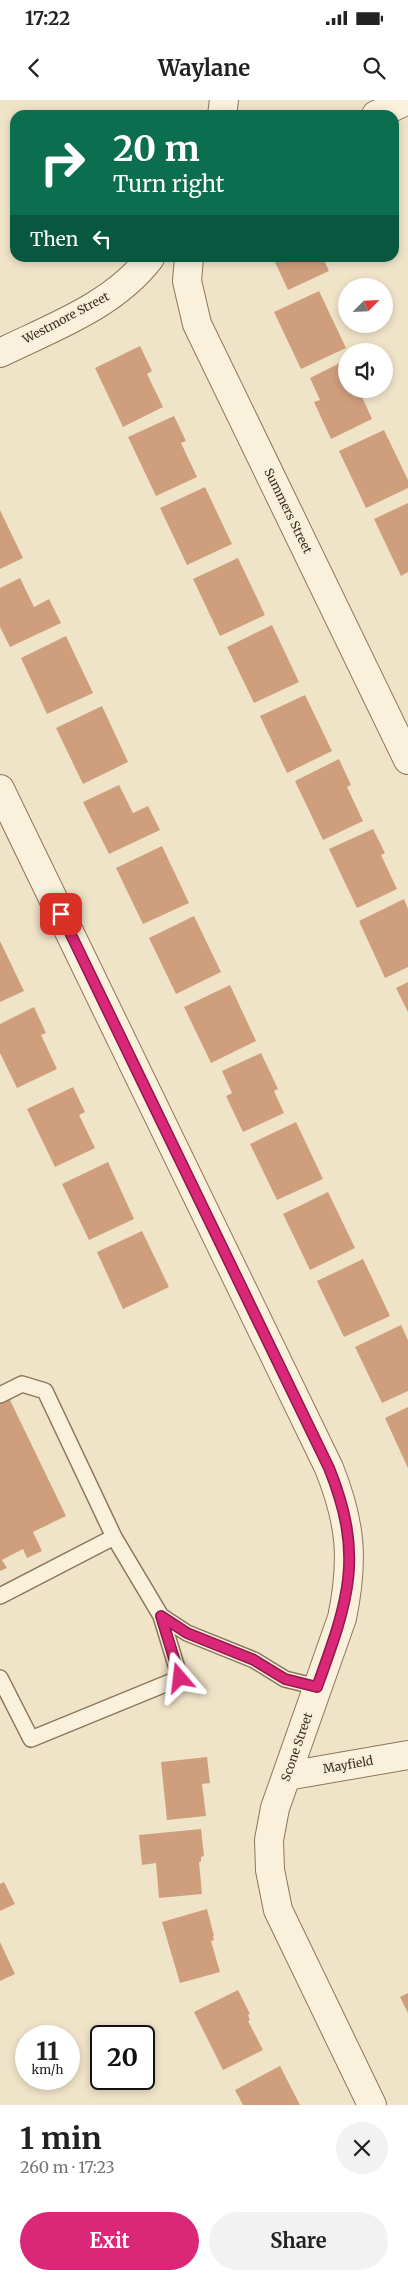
<!DOCTYPE html>
<meta charset="utf-8">
<style>
:root{--surface:#fff;--page:#f2f2f2;--text:#222;--muted:#767676;--accent:#db2777}
body{margin:0;font-family:Merriweather,serif;background:var(--page);color:var(--text);height:100vh;display:flex;flex-direction:column;font-size:19px;white-space:nowrap}
*{box-sizing:border-box;margin:0}
p{font-size:16px;color:var(--muted)}
.icon{flex:none;width:28px;height:28px;fill:none;stroke:currentColor;stroke-width:2;stroke-linecap:round;stroke-linejoin:round}
.map{position:relative;height:2005px;overflow:hidden}
.side{display:flex;flex-direction:column;background:var(--surface);flex:1}
.side>*{flex:none}
.banner{position:absolute;left:10px;top:10px;width:389px;height:152px;border-radius:15px;box-shadow:0 2px 8px #0003;background:#0b6e4f;color:#fff;overflow:hidden}
.needle{width:32px;rotate:66deg}
.buttons{position:absolute;left:338px;top:178px;display:grid;gap:10px}
.buttons a{display:grid;place-items:center;width:55px;height:55px;border-radius:50%;background:var(--surface);box-shadow:0 2px 8px #0003;font-size:25px}
.speed{position:absolute;left:15px;top:1925px;display:flex;gap:10px;font-size:25px;font-weight:700;text-align:center}
.speed>*{display:grid;place-content:center;width:65px;height:65px;border-radius:50%;background:var(--surface);box-shadow:0 2px 8px #0003;line-height:1}
.speed small{font-size:12px;font-weight:400}
.speed .limit{border:2px solid #111;border-radius:8px;background:#fff;color:#111}
.pin{position:absolute;display:grid;place-items:center;width:42px;height:42px;color:#fff;margin:-21px;border-radius:10px;box-shadow:0 2px 8px #0006}
.me{position:absolute;width:55px;margin:-28px;rotate:343deg;stroke-linejoin:round;filter:drop-shadow(0 0 4px #0008)}
.turn{display:flex;align-items:center;gap:18px;height:105px;padding:0 20px;font-size:22px}
.turn .icon{width:65px;height:65px;stroke-width:2.5}
.turn b{display:block;font-size:35px;line-height:42px}
.then{display:flex;align-items:center;height:48px;padding:0 20px;background:#0003;gap:10px;font-size:19px}
.round{display:grid;place-items:center;flex:none;width:52px;height:52px;border-radius:26px;background:var(--page)}
.overview{display:flex;align-items:center;justify-content:space-between;height:85px;padding:0 20px}
h1{font-size:30px;font-weight:700;line-height:38px}
.primary-button{display:flex;gap:10px;margin-top:auto;padding:10px 20px}
.primary-button a{flex:1;height:58px;border-radius:30px;background:var(--accent);color:#fff;font-size:20px;font-weight:700;line-height:58px;text-align:center}
.primary-button a+a{background:var(--page);color:var(--text)}
.status{display:flex;justify-content:space-between;align-items:center;height:35px;padding:0 25px;background:var(--surface);direction:ltr}
.status svg{height:14px;fill:currentColor}
header{display:flex;justify-content:space-between;align-items:center;height:65px;padding:0 20px;background:var(--surface);font-size:22px;font-weight:700}
.map>svg:first-child{display:block}
.building{fill:#cf9f7d}
.lines{fill:none;stroke-linecap:round;stroke-linejoin:round}
.lane-casing{stroke:#8d765c;stroke-width:18}
.street-casing{stroke:#8d765c;stroke-width:30}
.lane{stroke:#faf1dc;stroke-width:15}
.street{stroke:#faf1dc;stroke-width:28}
.route-casing{stroke:#8e194d;stroke-width:12}
.route{stroke:#db2777;stroke-width:9}
.labels{text-anchor:middle;stroke-width:4.5;stroke-linejoin:round;paint-order:stroke}
.street-label{font-size:12px;fill:#3d2e20;stroke:#f7eed8}
</style>
<div class="status"><b>17:22</b><svg viewBox="0 0 49 12"><path d="M0 12V9h3v3zM5 12V6h3v6zM10 12V3h3v9zM15 12V0h3v12zM26 1h20v11H26zM47 4h2v5h-2z"/></svg></div>
<header><svg class="icon" aria-label="back" viewBox="0 0 24 24"><path d="M15 5l-7 7 7 7"/></svg>Waylane<svg class="icon" aria-label="search" viewBox="0 0 24 24"><circle cx="10" cy="10" r="6"/><path d="M15 15l6 6"/></svg></header>
<div class="map">
<svg width="408" height="2005" viewBox="0 0 408 2005">
<rect width="100%" height="100%" fill="#f0e4c8"/>
<path class="building" d="M273,158h50l6,13 -41,19z
M319,191l27,57 -45,21 -27,-57z
M140,246l12,25 -5,3 16,33 -40,20 -28,-59z
M346,260v29h17l3,7 -4,1 10,22 -41,20 -17,-37 6,-2 -10,-22z
M174,316l12,25 -5,2 16,34 -41,19 -28,-59z
M384,330l24,50v8l-42,20 -27,-57z
M205,387l27,57 -45,21 -27,-57z
M408,403v69l-7,4 -27,-57z
M0,410l23,48 -23,11z
M238,458l27,57 -45,21 -27,-57z
M20,478l14,29 15,-8 12,24 -51,24 -10,-20v-39z
M272,525l27,57 -45,21 -27,-56z
M66,536l27,57 -46,21 -26,-56z
M305,595l27,56 -45,22 -27,-57z
M102,606l26,56 -45,22 -27,-56z
M339,659l12,26 -4,2 16,34 -40,19 -28,-59z
M119,685l14,28 15,-7 12,24 -51,24 -26,-52z
M373,729l12,24 -4,2 16,34 -40,19 -28,-59z
M162,746l27,57 -46,21 -27,-56z
M404,799l4,10v58l-23,11 -26,-57z
M194,816l27,56 -45,22 -27,-56z
M0,841l24,50 -24,11z
M408,882v30l-12,-24z
M230,885l26,56 -45,22 -27,-56z
M34,907l12,26 -5,2 16,34 -40,19 -17,-35v-29z
M261,953l17,36 -4,2 10,22 -41,19 -17,-36 6,-3 -10,-22z
M73,987l12,25 -6,3 16,33 -40,19 -28,-58z
M296,1022l27,57 -46,21 -27,-56z
M108,1062l26,57 -45,21 -27,-56z
M328,1092l27,56 -45,22 -27,-56z
M142,1131l27,56 -46,22 -26,-57z
M363,1159l27,57 -46,21 -27,-56z
M401,1225l7,15v51l-26,12 -27,-56z
M9,1298l57,118 -33,16 9,19 -15,7 -4,-9 -21,11 5,8 -7,3v-169z
M408,1307v61l-23,-50z
M207,1657l3,26 -8,1 4,32 -39,4 -6,-58z
M201,1729l3,27 -3,1v5h-2l3,32 -43,4 -3,-35 -14,2 -3,-30z
M4,1782l11,22 -15,7v-27z
M207,1809l7,27h-1l1,4 -3,1 9,31 -40,11 -18,-61z
M0,1842l15,32 -15,7z
M238,1890l12,24 -2,1 2,5 -2,1 15,29 -40,20 -29,-58z
M408,1893v20l-8,-16z
M280,1966l20,39h-57l-8,-15z"/>
<g class="lines">
<g class="lane-casing">
<path id="lane" d="M0,1295l22,-11 23,7 69,146
M0,1496l114,-59 47,79 19,62 -149,61 -31,-61
M161,1516l26,17 67,27 31,19 32,8"/>
</g>
<g class="street-casing">
<path id="street" d="M222,15l2,-15
M376,15l32,-15
M189,158l-2,23 10,43 211,436
M0,253c53,-26 113,-47 150,-95
M0,689l329,679c22,55 25,92 13,150l-67,190 -6,32 1,30 8,40 94,195
M287,1676l121,-21"/>
</g>
<use href="#lane" class="lane"/>
<use href="#street" class="street"/>
</g>
<g class="lines">
<g class="route-casing">
<path id="route" d="M61,814l268,554c36,89 19,133 -12,219l-32,-8 -31,-19 -67,-27 -26,-17 19,62"/>
</g>
<use href="#route" class="route"/>
</g>
<g class="labels">
<g class="street-label">
<text transform="translate(66 218) rotate(-28)" y="4">Westmore Street</text>
<text transform="translate(288 411) rotate(64)" y="4">Summers Street</text>
<text transform="translate(297 1647) rotate(-71)" y="4">Scone Street</text>
<text transform="translate(348 1665) rotate(-10)" y="4">Mayfield</text>
</g>
</g>
</svg>
<div class="buttons">
<a><svg class="needle" viewBox="-14 -14 28 28"><path d="M0-13l5 13h-10z" fill="#e53935"/><path d="M0 13l5-13h-10z" fill="#767676"/></svg></a>
<a><svg class="icon" aria-label="sound" viewBox="0 0 24 24"><path d="M4 9h4l5-4v14l-5-4H4zM17 9q2 3 0 6"/></svg></a>
</div>
<div class="speed"><div>11<small>km/h</small></div><div class="limit">20</div></div>
<div class="pin" style="left:61px;top:814px;background:#d93025"><svg class="icon" aria-label="arrive" viewBox="0 0 24 24"><path d="M6 21V4h12l-3 4 3 4H6"/></svg></div>
<svg class="me" style="left:180px;top:1578px" viewBox="-20 -20 40 40"><path d="M0-17L14 15 0 8-14 15z" fill="#db2777" stroke="#fff" stroke-width="4"/></svg>
<div class="banner">
<div class="turn"><svg class="icon" aria-label="right" viewBox="0 0 24 24"><path d="M7 20v-9h11M14 6l5 5-5 5"/></svg><div><b>20 m</b>Turn right</div></div>
<div class="then">Then<svg class="icon" aria-label="left" viewBox="0 0 24 24"><path d="M17 20v-9H6M10 6l-5 5 5 5"/></svg></div>
</div>
</div>
<section class="side">
<div class="overview"><div><h1>1 min</h1><p>260 m · 17:23</p></div><a class="round"><svg class="icon" aria-label="close" viewBox="0 0 24 24"><path d="M6 6l12 12M18 6L6 18"/></svg></a></div>
<div class="primary-button"><a>Exit</a><a>Share</a></div>
</section>
